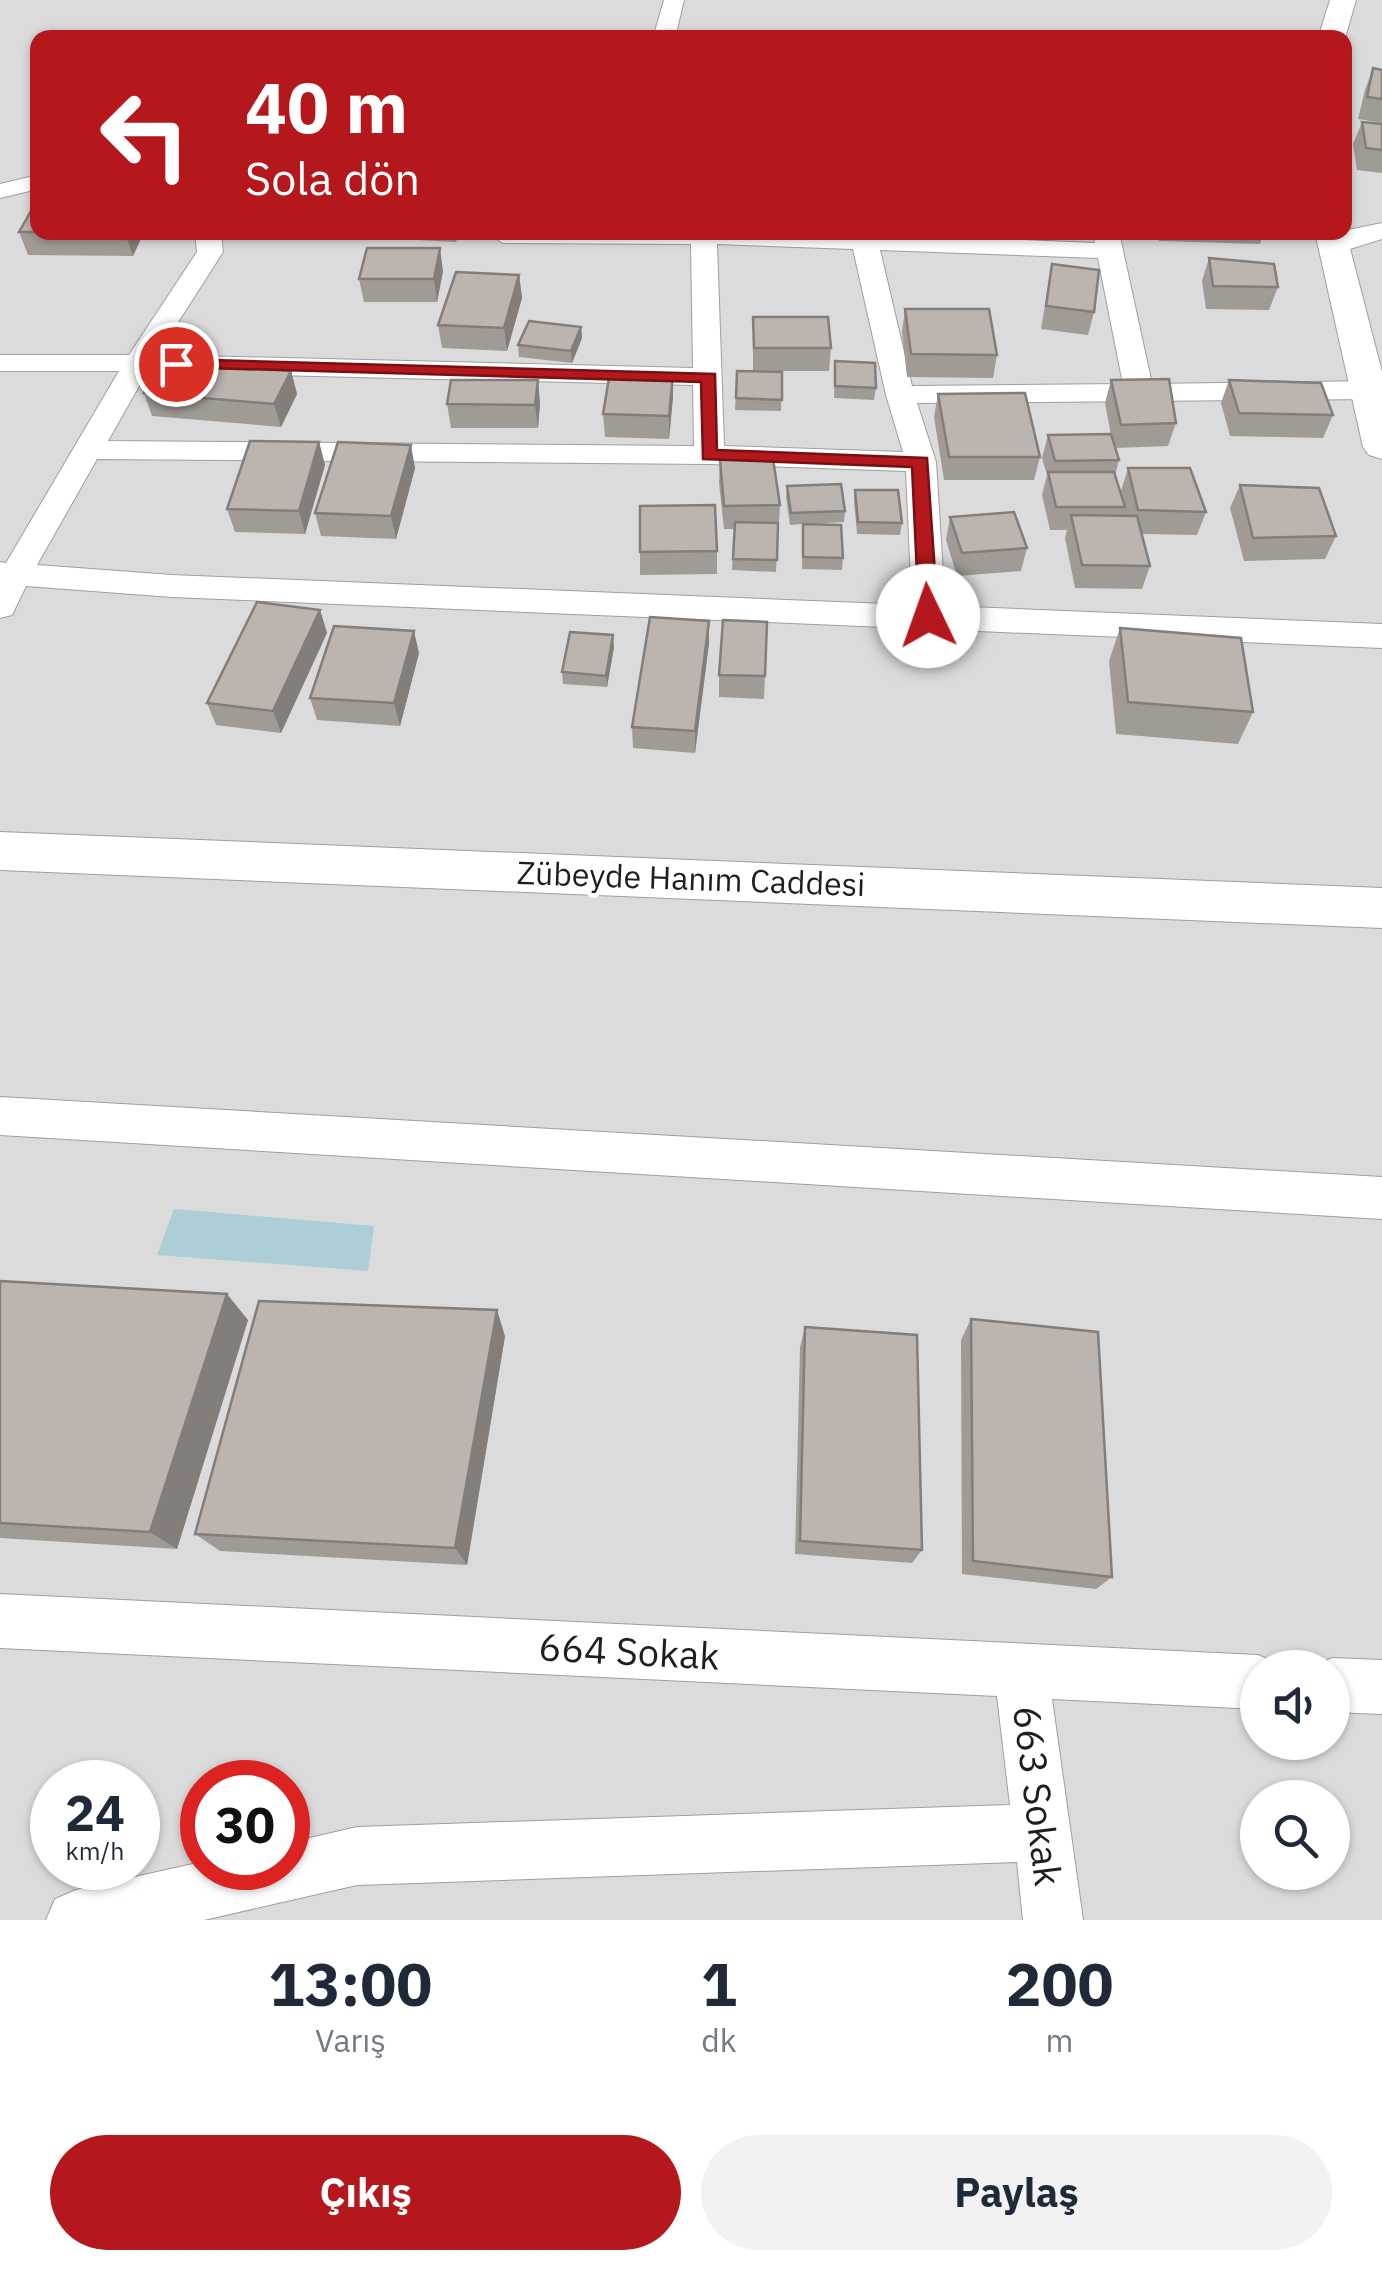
<!DOCTYPE html>
<html lang="tr">
<meta charset="utf-8">
<style>
:root{--surface:#fff;--page:#f2f2f3;--text:#1f2937;--muted:#747a83;--accent:#b5181c}
body{margin:0;font-family:"IBM Plex Sans",sans-serif;background:var(--page);color:var(--text);height:100vh;display:flex;flex-direction:column;font-size:38px;white-space:nowrap}
*{box-sizing:border-box;margin:0}
p{font-size:32px;color:var(--muted)}
.icon{flex:none;width:55px;height:55px;fill:none;stroke:currentColor;stroke-width:2;stroke-linecap:round;stroke-linejoin:round}
.map{position:relative;height:1920px;overflow:hidden}
.details{display:flex;flex-direction:column;background:var(--surface);flex:1}
.details>*{flex:none}
.guide{position:absolute;left:30px;top:30px;width:1322px;height:210px;border-radius:20px;box-shadow:0 2px 8px #0004;background:#b5181c;color:#fff;overflow:hidden}
.buttons{position:absolute;left:1240px;top:1650px;display:grid;gap:20px}
.buttons a{display:grid;place-items:center;width:110px;height:110px;border-radius:50%;background:var(--surface);box-shadow:0 2px 8px #0004;font-size:50px}
.speed{position:absolute;left:30px;top:1760px;display:flex;gap:20px;font-size:50px;font-weight:700;text-align:center}
.speed>*{display:grid;place-content:center;width:130px;height:130px;border-radius:50%;background:var(--surface);box-shadow:0 2px 8px #0004;line-height:1}
.speed small{font-size:25px;font-weight:400}
.speed .limit{border:15px solid #d22;background:#fff;color:#111}
.pin{position:absolute;display:grid;place-items:center;width:85px;height:85px;color:#fff;margin:-42px;border:5px solid #fff;border-radius:50%;box-shadow:0 2px 10px #0007}
.me{position:absolute;width:110px;margin:-55px;rotate:357deg;stroke-linejoin:round;filter:drop-shadow(0 0 8px #0008)}
.turn{display:flex;align-items:center;gap:35px;height:210px;padding:0 50px;font-size:45px}
.turn .icon{width:130px;height:130px;stroke-width:2.5}
.turn b{display:block;font-size:70px;line-height:85px}
.eta{display:flex;justify-content:space-evenly;align-items:center;height:170px;text-align:center}
.eta b{font-size:60px;font-weight:800;line-height:70px}
.button{display:flex;gap:20px;margin-top:auto;padding:20px 50px}
.button a{flex:1;height:115px;border-radius:60px;background:var(--accent);color:#fff;font-size:40px;font-weight:800;line-height:115px;text-align:center}
.button a+a{background:var(--page);color:var(--text)}
.map>svg:first-child{display:block}
.residential{fill:#dcdbdb;fill-rule:evenodd}
.water{fill:#abced7}
.lines{fill:none;stroke-linecap:round;stroke-linejoin:round}
.minor-casing{stroke:#9f9f9f;stroke-width:2}
.tertiary-casing{stroke:#9f9f9f;stroke-width:2}
.minor{fill:#fff;fill-rule:evenodd}
.tertiary{fill:#fff;fill-rule:evenodd}
.wall{fill:#a19b96}
.shaded-wall{fill:#837e7a}
.building{fill:#bbb4af;stroke:#837e7a;stroke-width:2.5}
.route{fill:#b5181c;stroke:#761012;stroke-width:2.5}
.labels{text-anchor:middle;stroke-width:9;stroke-linejoin:round;paint-order:stroke}
.street-label{font-size:32px;fill:#1e1e1e;stroke:#fff}
.near-street-label{font-size:38px;fill:#1e1e1e;stroke:#fff}
</style>
<div class="map">
<svg width="1382" height="1920" viewBox="0 0 1382 1920">
<rect width="100%" height="100%" fill="#eeebe6"/>
<path class="residential" d="M0,0h1382v1920h-1382zM38,38h1307v194h-1307zM1258,1668h74v74h-74zM52,1782h86v86h-86zM202,1782h86v86h-86zM1258,1798h74v74h-74z"/>
<path class="water" d="M174,1209l200,17 -6,45 -211,-16z"/>
<g class="lines">
<g class="minor-casing">
<path id="minor" d="M664,0h20l-9,38h-22z
M38,175v14l-38,9v-14z
M1382,223v16l-48,15 -13,-8 27,-16z
M195,232h26l2,20 -66,103 536,13 -2,-124 -188,-1 -13,-8 328,-3 277,11 -2,-11h26l33,152 219,-3 10,3 1,11 -11,4 -454,4 19,59 9,144 437,18v24l-1210,-51 -146,-11 -14,29 -12,3v-56l6,1 113,-192h-119v-16h129l68,-103zM717,244l136,5 33,146 17,57 -179,-6zM880,250l218,8 25,126 -211,2zM147,372l546,13 1,61 -586,-5zM97,459l612,5 197,7 6,134 -740,-30 -135,-10z
M0,1097l1382,80v42l-1382,-84z
M0,1594l1258,61 19,8 2,5h-21v41l-206,-10 31,221h-60l-6,-58 -660,23 -153,35h-158l9,-21 21,-9 126,-28v6h86v-25l69,-16 653,-22 -13,-109 -997,-48z
M1332,1658l50,2v54l-50,-2v-44h-20z"/>
</g>
<g class="tertiary-casing">
<path id="tertiary" d="M1330,0h26l-11,38h-27z
M1345,229l37,143v87l-13,-4 -6,-8 -48,-215h30z
M0,832l1382,56v40l-1382,-58z"/>
</g>
<use href="#minor" class="minor"/>
<use href="#tertiary" class="tertiary"/>
</g>
<path class="wall" d="M1373,68l9,2v53l-24,-4 7,-29z
M1362,122l20,2v49l-25,-3 -4,-26z
M19,232h125l-11,24 -105,-1z
M397,232h63l-4,10 -58,-3z
M1157,232h107l-4,12 -101,-3z
M1209,258l69,29 -9,23 -63,-1 -4,-28z
M1052,264l42,48 -6,23 -47,-6z
M443,271l-6,31h-73l-5,-23z
M519,275l3,23 -15,53 -65,-3 -4,-23z
M905,309l92,46 -4,23 -86,-1 -5,-45z
M753,317l78,31 -2,23h-76z
M581,327l1,11 -10,25 -53,-6 -1,-12z
M835,361l41,27 -2,12 -40,-2z
M291,371l6,23 -16,33 -129,-11 -8,-23z
M737,371l45,1 -1,39 -46,-1z
M673,374v23l-4,42 -64,-2 -2,-23z
M1111,380l65,43 -8,23 -53,2 4,12 -4,15 9,28 -3,-12 7,-23 78,44 -9,23 -55,-1 8,32 -8,23 -67,-1 -10,-50 2,-8h-17l-8,-35 5,-20 -5,-17 6,-23h63l-6,-32z
M1229,380l104,35 -10,23 -93,-2 -9,-33z
M938,394l102,63 -6,23h-90l-10,-63z
M540,403l-2,25h-87l-4,-24z
M319,442l6,23 -20,69 -70,-2 -8,-23z
M720,460l60,45 -4,67 -44,-2 2,-41h-10l-5,-46z
M415,468l-19,71 -75,-3 -6,-23z
M1240,485l96,51 -11,23 -81,2 -14,-53z
M787,486l58,25 -1,11 -38,2 37,34 -1,12 -40,-1 1,-45 -13,1 -4,-28z
M855,490l47,33 -2,12 -43,-1 -3,-33z
M950,517l77,31 -6,23 -64,5 -11,-36z
M717,551v23l-77,1v-23z
M320,610l7,23 -46,100 -65,-8 -9,-22z
M709,621v22l-14,110 -62,-5 -1,-21z
M767,622l-3,77 -45,-2v-22z
M1120,628l133,84 -15,32 -122,-10 -7,-73z
M614,647l-7,40 -44,-3 -1,-12z
M419,653l-19,73 -83,-6 -7,-22z
M0,1281l248,39 -71,229 -177,-11z
M971,1319l141,258 -16,12 -134,-15 -1,-234z
M805,1327l117,223 -10,13 -117,-9 5,-207z
M505,1336l-38,229 -247,-14 -25,-17z"/>
<path class="shaded-wall" d="M126,232h18l-11,24 -8,-23z
M440,248l3,23 -6,31 -3,-23z
M519,275l3,23 -15,53 -3,-23z
M581,327l1,11 -10,25 -1,-12z
M291,371l6,23 -16,33 -7,-23z
M673,374v23l-4,42v-23z
M538,380l2,23 -2,25 -3,-23z
M319,442l6,23 -20,69 -6,-23z
M411,445l4,23 -19,71 -5,-23z
M320,610l7,23 -46,100 -8,-22z
M709,621v22l-14,110v-22z
M414,631l5,22 -19,73 -6,-23z
M613,635l1,12 -7,40 -1,-11z
M227,1294l21,26 -71,229 -27,-17z
M497,1310l8,26 -38,229 -12,-17z"/>
<path class="building" d="M1373,68l9,2v29l-15,-2z
M1362,122l20,2v26l-16,-2z
M38,199v33h-19z
M367,248h73l-6,31h-75z
M1209,258l65,6 4,23 -65,-1z
M1052,264l47,6 -5,42 -48,-6z
M456,272l63,3 -15,53 -66,-3z
M905,309h84l8,46 -86,-1z
M753,317h75l3,31h-77z
M529,321l52,6 -10,24 -53,-6z
M163,361l128,10 -17,33 -130,-11z
M835,361l40,2 1,25 -41,-2z
M737,371l45,1v28l-46,-2z
M610,372l63,2 -4,42 -66,-2z
M1169,379l7,44 -55,2 -10,-45z
M451,380h87l-3,25 -88,-1z
M1229,380l92,3 12,32 -94,-2z
M1025,393l15,64h-91l-11,-63z
M1111,434l8,26 -64,1 -7,-26z
M250,441l69,1 -20,69 -72,-2z
M338,442l73,3 -20,71 -76,-3z
M773,459l7,46 -56,1 -4,-46z
M1128,468h62l16,44 -68,-2z
M1048,472h66l11,35h-69z
M841,484l4,27 -54,2 -4,-27z
M1240,485l79,3 17,48 -83,2z
M855,490h43l4,33 -44,-1z
M715,505l2,46 -77,1v-46z
M1014,512l13,36 -65,5 -12,-36z
M1071,515l66,1 13,50 -68,-1z
M735,522l43,1 -1,37 -44,-1z
M803,524l38,1 2,33 -40,-1z
M257,602l63,8 -47,101 -66,-8z
M650,617l59,4 -14,110 -63,-4z
M723,620l44,2 -2,54 -46,-1z
M334,626l80,5 -20,72 -84,-5z
M1120,628l121,10 12,74 -125,-10z
M570,632l43,3 -7,41 -44,-4z
M0,1281l227,13 -77,238 -150,-9z
M259,1301l238,9 -42,238 -260,-14z
M971,1319l127,13 14,245 -139,-16z
M805,1327l112,8 5,215 -122,-9z"/>
<path class="route" d="M176,359l539,15 2,76 210,8 11,158 -10,7 -9,-7 -7,-149 -209,-8 -2,-77 -530,-15 -3,-3z"/>
<g class="labels">
<g class="street-label">
<text transform="translate(691 879) rotate(2)" y="11">Zübeyde Hanım Caddesi</text>
</g>
<g class="near-street-label">
<text transform="translate(629 1652) rotate(3)" y="13">664 Sokak</text>
<text transform="translate(1037 1796) rotate(83)" y="13">663 Sokak</text>
</g>
</g>
</svg>
<div class="buttons">
<a><svg class="icon" aria-label="sound" viewBox="0 0 24 24"><path d="M4 9h4l5-4v14l-5-4H4zM17 9q2 3 0 6"/></svg></a>
<a><svg class="icon" aria-label="search" viewBox="0 0 24 24"><circle cx="10" cy="10" r="6"/><path d="M15 15l6 6"/></svg></a>
</div>
<div class="speed"><div>24<small>km/h</small></div><div class="limit">30</div></div>
<div class="pin" style="left:176px;top:364px;background:#d93025"><svg class="icon" aria-label="arrive" viewBox="0 0 24 24"><path d="M6 21V4h12l-3 4 3 4H6"/></svg></div>
<svg class="me" style="left:928px;top:616px" viewBox="-20 -20 40 40"><circle r="19" fill="#fff"/><path d="M0-13L10 11 0 6-10 11z" fill="#b5181c"/></svg>
<div class="guide">
<div class="turn"><svg class="icon" aria-label="left" viewBox="0 0 24 24"><path d="M17 20v-9H6M10 6l-5 5 5 5"/></svg><div><b>40 m</b>Sola dön</div></div>
</div>
</div>
<section class="details">
<div class="eta">
<div><b>13:00</b><p>Varış</p></div>
<div><b>1</b><p>dk</p></div>
<div><b>200</b><p>m</p></div>
</div>
<div class="button"><a>Çıkış</a><a>Paylaş</a></div>
</section>
